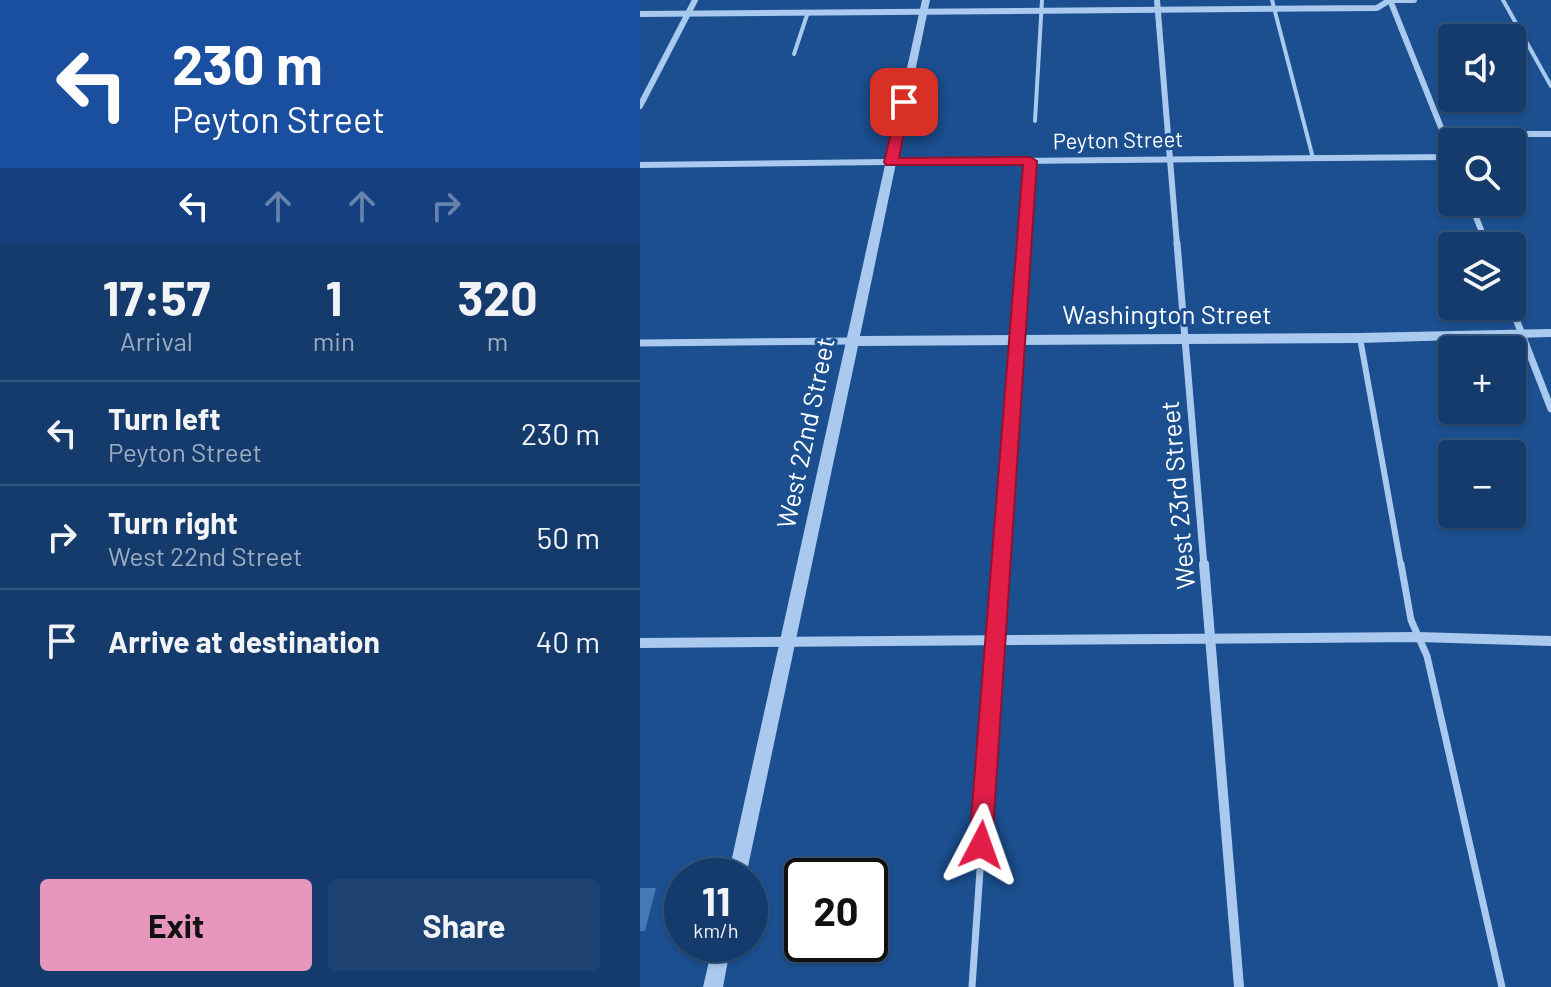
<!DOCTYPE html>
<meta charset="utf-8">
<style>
body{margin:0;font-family:Barlow,sans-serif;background:#1d4271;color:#f1f3f6;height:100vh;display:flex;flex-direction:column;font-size:30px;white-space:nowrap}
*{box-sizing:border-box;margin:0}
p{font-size:26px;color:#9dadc1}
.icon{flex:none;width:44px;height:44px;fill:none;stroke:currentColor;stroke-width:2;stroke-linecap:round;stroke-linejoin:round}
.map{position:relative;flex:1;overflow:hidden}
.sheet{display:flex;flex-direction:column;background:#143b6b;width:640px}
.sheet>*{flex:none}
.guide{background:#1a4fa0;color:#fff;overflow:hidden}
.fabs{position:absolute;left:798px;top:24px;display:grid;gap:16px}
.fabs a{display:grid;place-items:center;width:88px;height:88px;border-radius:8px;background:#143b6b;box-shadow:0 2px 6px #0004,0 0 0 2px #33557e;font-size:40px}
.speed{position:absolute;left:24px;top:858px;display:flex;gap:16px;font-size:40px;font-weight:700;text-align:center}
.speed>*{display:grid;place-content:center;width:104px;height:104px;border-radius:50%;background:#143b6b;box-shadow:0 2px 6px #0004,0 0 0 2px #33557e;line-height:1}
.speed small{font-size:20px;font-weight:400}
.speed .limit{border:4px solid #111;border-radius:12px;background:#fff;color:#111}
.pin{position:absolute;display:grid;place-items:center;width:68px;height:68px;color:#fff;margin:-34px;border-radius:16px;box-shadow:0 4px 12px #0006}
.me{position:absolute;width:88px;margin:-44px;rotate:4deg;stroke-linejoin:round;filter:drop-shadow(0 0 6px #0008)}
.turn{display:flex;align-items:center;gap:28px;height:168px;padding:0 40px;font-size:36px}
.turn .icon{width:104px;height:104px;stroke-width:2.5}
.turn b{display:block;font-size:56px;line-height:68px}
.lanes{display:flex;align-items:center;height:76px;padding:0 40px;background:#0003;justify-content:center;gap:40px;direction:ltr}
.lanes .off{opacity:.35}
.eta{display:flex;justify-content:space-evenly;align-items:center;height:136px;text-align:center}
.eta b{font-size:48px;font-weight:700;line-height:56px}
.primary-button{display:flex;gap:16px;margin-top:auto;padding:16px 40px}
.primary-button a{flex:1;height:92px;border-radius:8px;background:#e797bd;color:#111;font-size:32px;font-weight:700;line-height:92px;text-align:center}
.primary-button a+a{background:#1d4271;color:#f1f3f6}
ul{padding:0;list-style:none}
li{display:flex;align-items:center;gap:24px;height:104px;padding:0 40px;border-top:2px solid #33557e}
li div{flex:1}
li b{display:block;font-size:30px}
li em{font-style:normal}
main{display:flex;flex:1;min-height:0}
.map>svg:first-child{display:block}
</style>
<main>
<section class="sheet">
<div class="guide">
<div class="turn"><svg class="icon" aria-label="left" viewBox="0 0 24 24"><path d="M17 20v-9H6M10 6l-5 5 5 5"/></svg><div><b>230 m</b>Peyton Street</div></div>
<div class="lanes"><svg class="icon" aria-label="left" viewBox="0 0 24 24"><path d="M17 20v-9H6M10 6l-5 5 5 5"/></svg><svg class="icon off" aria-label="ahead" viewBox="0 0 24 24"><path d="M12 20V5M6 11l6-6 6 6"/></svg><svg class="icon off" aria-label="ahead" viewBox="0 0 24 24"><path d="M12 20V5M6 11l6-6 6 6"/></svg><svg class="icon off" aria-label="right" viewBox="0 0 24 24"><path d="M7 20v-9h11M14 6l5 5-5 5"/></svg></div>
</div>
<div class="eta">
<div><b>17:57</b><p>Arrival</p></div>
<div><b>1</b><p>min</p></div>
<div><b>320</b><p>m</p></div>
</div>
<ul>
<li><svg class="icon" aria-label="left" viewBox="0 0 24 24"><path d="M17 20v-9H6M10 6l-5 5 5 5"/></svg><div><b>Turn left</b><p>Peyton Street</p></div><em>230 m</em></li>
<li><svg class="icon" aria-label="right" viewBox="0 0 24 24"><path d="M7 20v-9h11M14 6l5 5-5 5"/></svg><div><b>Turn right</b><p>West 22nd Street</p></div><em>50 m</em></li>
<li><svg class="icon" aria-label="arrive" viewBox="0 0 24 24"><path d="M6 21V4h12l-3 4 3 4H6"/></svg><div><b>Arrive at destination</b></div><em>40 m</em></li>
</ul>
<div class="primary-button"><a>Exit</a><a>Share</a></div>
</section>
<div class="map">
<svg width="911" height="987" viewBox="0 0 911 987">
<rect width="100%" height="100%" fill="#1b4f8f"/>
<!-- building -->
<polygon fill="#4478b7" points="0,888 16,888 5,931 0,931"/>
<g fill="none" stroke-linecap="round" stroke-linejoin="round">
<!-- service-far2 -->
<g stroke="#a9c9ee" stroke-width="4">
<polyline points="632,0 673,158"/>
<polyline points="863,0 911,86"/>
<polyline points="154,54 168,12"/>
<polyline points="395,121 402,0"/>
<polyline points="384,245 390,161"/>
</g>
<!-- service-far1 -->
<g stroke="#a9c9ee" stroke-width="6">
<polyline points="720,338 761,566"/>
<polyline points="361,566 384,243"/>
</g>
<!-- service -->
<g stroke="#a9c9ee" stroke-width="7">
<polyline points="761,564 771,620 787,656 862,987"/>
<polyline points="332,987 361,564"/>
</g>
<!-- minor-far2 -->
<g stroke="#a9c9ee" stroke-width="6">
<polyline points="517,0 537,245"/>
<polyline points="750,0 812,155"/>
<polyline points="0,14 737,8 750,0 774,0"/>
<polyline points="0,106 55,0"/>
<polyline points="804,134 911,134"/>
<polyline points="251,162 812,157"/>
<polyline points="830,202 847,245"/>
</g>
<!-- minor-far1 -->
<g stroke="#a9c9ee" stroke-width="7">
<polyline points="537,243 564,566"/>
<polyline points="846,243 847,246"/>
<polyline points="871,306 911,409"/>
<polyline points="0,343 212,341"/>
</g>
<!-- minor -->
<g stroke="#a9c9ee" stroke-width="10">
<polyline points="564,564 599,987"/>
<polyline points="0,643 778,637 911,641"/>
</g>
<!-- tertiary -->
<g fill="#a9c9ee" fill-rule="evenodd">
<polygon points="282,0 290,0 220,336 720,333 911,329 911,337 720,343 218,346 106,876 88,876 245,165 0,168 0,162 247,159"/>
<polygon points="73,944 91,944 83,987 63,987"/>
</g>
</g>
<!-- route -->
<polygon fill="#e11d48" stroke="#92132f" stroke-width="2" points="259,99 270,102 259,158 390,157 397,161 352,845 349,854 341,857 332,854 329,845 383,165 246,165 244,162"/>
<g text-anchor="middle" stroke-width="6" stroke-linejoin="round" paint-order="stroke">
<!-- far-street labels -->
<g font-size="22" fill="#fff" stroke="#1b4f8f">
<text transform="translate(478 140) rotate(-1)" y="8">Peyton Street</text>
</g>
<!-- street labels -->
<g font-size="26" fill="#fff" stroke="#1b4f8f">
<text x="527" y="324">Washington Street</text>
<text transform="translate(166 433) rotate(-78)" y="9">West 22nd Street</text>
<text transform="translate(538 495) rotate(-95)" y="9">West 23rd Street</text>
</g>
</g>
</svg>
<div class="fabs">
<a><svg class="icon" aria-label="sound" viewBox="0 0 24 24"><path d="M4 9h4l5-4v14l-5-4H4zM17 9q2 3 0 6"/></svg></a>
<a><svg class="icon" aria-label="search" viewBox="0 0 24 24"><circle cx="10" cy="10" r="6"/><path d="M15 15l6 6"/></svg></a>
<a><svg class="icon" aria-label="layers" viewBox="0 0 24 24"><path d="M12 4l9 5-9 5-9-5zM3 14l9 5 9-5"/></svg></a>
<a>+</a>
<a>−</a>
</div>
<div class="speed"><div>11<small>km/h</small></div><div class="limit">20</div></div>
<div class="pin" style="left:264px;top:102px;background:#d93025"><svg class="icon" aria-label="arrive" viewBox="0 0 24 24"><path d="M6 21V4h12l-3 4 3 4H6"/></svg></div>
<svg class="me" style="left:341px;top:845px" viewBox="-20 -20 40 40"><path d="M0-17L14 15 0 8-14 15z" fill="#e11d48" stroke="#fff" stroke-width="4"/></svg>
</div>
</main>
